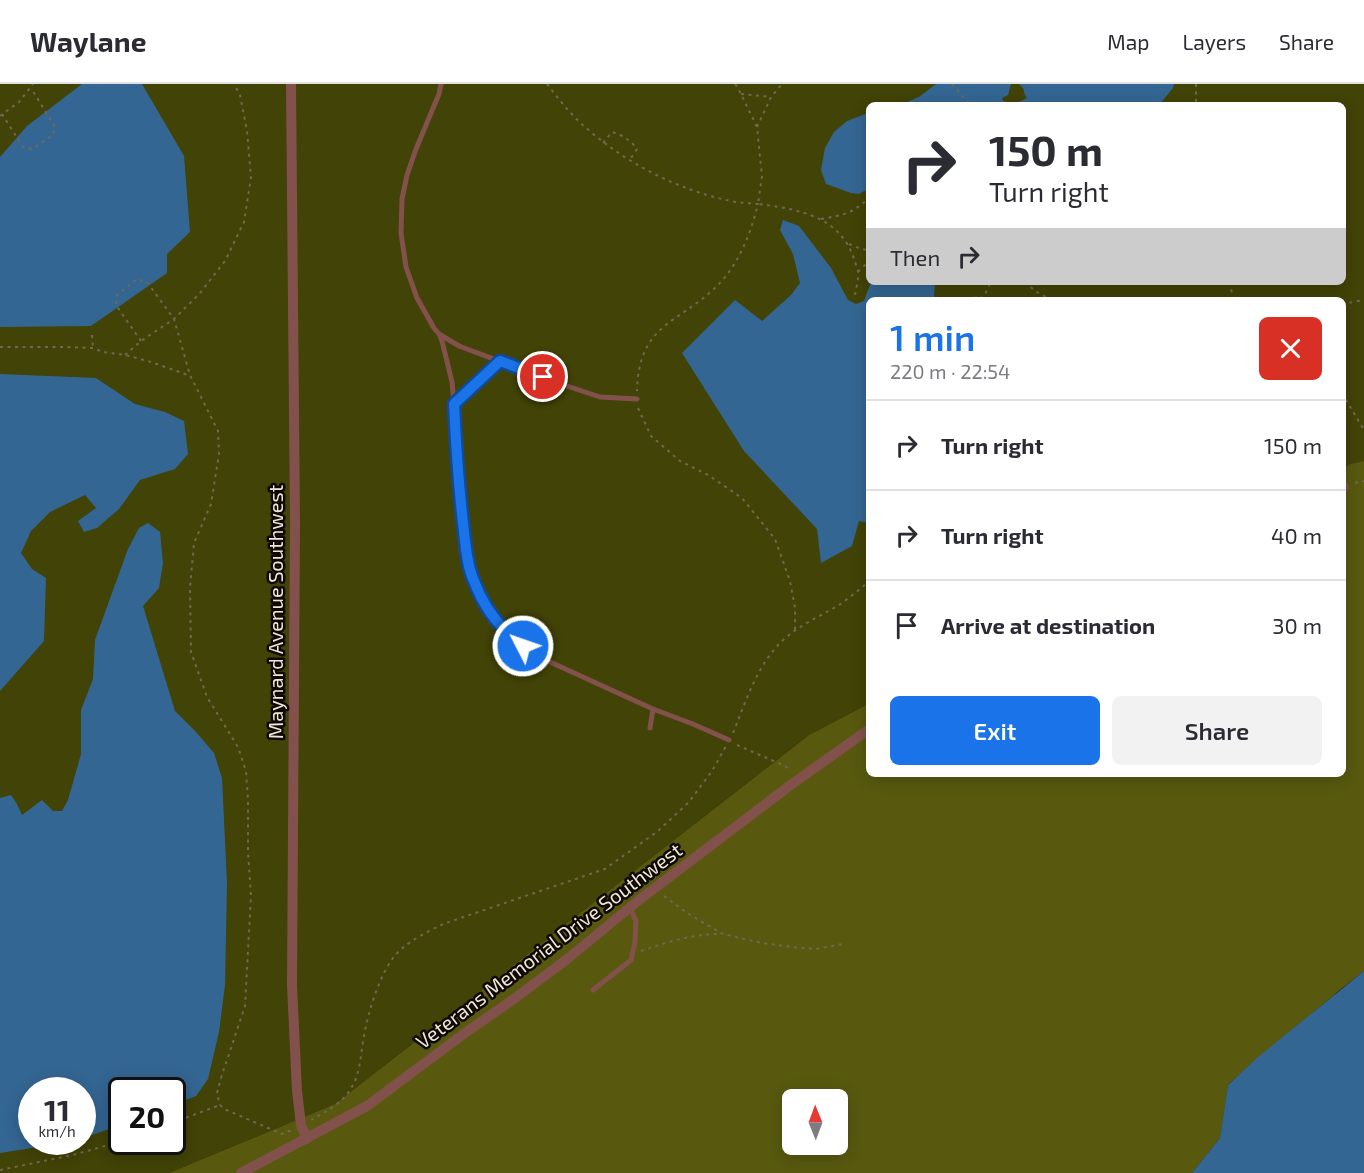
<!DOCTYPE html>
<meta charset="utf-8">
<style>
body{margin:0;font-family:"Exo 2",sans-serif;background:#f2f2f3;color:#2b2b33;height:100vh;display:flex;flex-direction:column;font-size:22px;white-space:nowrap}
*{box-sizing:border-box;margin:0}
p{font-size:20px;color:#7c7c81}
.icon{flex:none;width:33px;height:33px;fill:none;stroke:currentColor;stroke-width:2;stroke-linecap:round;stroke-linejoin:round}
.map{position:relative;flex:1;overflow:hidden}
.side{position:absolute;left:866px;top:213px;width:480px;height:480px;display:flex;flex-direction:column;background:#fff;border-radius:9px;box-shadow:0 3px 15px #0003}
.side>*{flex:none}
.banner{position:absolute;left:866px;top:18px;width:480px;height:183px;border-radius:9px;box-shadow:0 3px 15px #0003;background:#fff;color:#2b2b33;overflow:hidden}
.needle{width:39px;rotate:359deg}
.fabs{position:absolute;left:782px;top:1005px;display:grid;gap:12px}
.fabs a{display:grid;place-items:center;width:66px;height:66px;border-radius:9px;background:#fff;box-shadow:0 3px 15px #0003;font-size:30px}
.speed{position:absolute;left:18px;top:993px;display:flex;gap:12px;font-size:30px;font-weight:700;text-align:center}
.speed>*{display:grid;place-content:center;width:78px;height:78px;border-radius:50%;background:#fff;box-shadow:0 3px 15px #0003;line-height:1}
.speed small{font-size:15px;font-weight:400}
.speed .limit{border:3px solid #111;border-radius:9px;background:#fff;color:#111}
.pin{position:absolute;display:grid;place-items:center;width:51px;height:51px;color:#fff;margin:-26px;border:3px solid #fff;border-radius:50%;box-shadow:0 2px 6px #0007}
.me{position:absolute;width:66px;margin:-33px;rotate:311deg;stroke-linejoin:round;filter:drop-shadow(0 0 4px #0008)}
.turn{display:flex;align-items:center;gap:21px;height:126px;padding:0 24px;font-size:27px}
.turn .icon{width:78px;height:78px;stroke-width:2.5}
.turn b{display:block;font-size:42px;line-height:51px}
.then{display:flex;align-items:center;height:57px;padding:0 24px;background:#0003;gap:12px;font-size:22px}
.round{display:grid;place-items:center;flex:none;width:63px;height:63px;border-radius:9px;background:#f2f2f3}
.headline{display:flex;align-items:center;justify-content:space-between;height:102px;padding:0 24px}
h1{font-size:36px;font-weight:600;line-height:45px;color:#1a73e8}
.primary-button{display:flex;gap:12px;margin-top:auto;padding:12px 24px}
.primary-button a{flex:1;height:69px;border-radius:9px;background:#1a73e8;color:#fff;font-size:24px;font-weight:600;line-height:69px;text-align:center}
.primary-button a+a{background:#f2f2f3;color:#2b2b33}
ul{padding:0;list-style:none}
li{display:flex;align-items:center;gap:18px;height:90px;padding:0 24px;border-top:2px solid #e1e1e2}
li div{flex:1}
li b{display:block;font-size:22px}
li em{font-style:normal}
header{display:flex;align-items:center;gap:36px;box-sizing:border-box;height:84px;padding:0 30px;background:#fff;border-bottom:2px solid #e1e1e2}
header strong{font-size:28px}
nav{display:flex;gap:33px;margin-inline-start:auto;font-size:21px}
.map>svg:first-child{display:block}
</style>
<header>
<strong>Waylane</strong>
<nav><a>Map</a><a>Layers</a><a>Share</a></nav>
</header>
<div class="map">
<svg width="1364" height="1089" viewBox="0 0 1364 1089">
<rect width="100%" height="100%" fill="#281c05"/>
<!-- green -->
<path fill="#424306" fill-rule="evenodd" d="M0,0H1364V887L1337,908L1192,1089H279L868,690H1342L1351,381L1343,384L1342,216H868V620L809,651L335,1020L169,1089H0ZM868,21H1342V198H868ZM32,1006H82V1058H32ZM122,1006H172V1058H122ZM792,1016H837V1060H792Z"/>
<!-- forest -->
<path fill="#58590f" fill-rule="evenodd" d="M1364,377V887L1337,908L1228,1000L1220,1054L1192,1089H169L335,1020L809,651L868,620V690H1342L1343,384L1351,380ZM792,1016H837V1060H792Z"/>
<!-- water -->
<g fill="#346693">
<polygon points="82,0 142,0 184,72 190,148 167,170 167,189 91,242 0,243 0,73 27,42"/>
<polygon points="936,0 1174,0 1173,4 1159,21 1012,21 1027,14 1025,11 1023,4 1019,0 1011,0 1008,11 1002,14 1003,17 1007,18 1011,21 900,21 919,13"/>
<polygon points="868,29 868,105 859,110 851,109 826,100 821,86 825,64 834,48 847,37"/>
<polygon points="783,136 799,142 831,184 848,216 856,220 864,217 871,198 935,198 934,212 936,216 868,216 868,439 859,437 852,462 821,479 817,445 744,367 682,269 735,216 762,237 791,211 800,199 793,170 780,146"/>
<polygon points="0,290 96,294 135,320 165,328 184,337 188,370 175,385 140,396 119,425 97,444 84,448 78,437 96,424 85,411 50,428 31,447 21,469 32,485 46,494 44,557 0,607"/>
<polygon points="148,439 160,448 163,479 159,504 143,522 175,627 196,648 214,669 222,694 227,799 225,901 219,948 208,995 196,1012 173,1021 172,1006 122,1006 121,1041 83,1054 82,1006 32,1006 32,1058 70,1058 0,1069 0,714 11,711 17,720 22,731 42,716 53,727 62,727 68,716 81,670 81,626 93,595 95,556 128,465 139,444"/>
<polygon points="1364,887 1364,1089 1192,1089 1220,1054 1228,1001 1258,973"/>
</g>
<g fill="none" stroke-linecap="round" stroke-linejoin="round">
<!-- path -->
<g stroke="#716753" stroke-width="2" stroke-dasharray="3 4.5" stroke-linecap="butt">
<path d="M547,0C558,14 570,30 584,42C624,78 677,106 731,117C740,119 749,119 758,120C751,149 739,180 717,202C677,241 639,239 637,307"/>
<path d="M735,0L738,4L757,43L762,92L758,120C798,125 840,132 854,175C855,179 858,184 858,188C859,195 856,204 855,211"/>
<polyline points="952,0 970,21"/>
<polyline points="1196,0 1196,21"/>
<polyline points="741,10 771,13"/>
<polyline points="2,30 23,63 32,65 53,51 55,43 31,4"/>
<polyline points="0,32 19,18 33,0"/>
<polyline points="757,43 771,13 782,0"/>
<path d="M603,59L612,48C623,51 630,56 637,65L629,77"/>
<path d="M821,135C843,131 851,130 868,115"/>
<polyline points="849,160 861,165 868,166"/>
<polyline points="858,188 868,178"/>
<polyline points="1025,198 1035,207 1051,216"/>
<polyline points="1230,198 1233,216"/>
<polyline points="959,215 982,213"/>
<polyline points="982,216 991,198"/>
<polyline points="1342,220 1364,216"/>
<polyline points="92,251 93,264"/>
<polyline points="141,257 116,221 117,211 137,195 147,198 174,235 190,291 218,347 219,370 211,420 194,459 190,504 191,568 207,613 238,663 246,687 248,716 248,768 251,812 245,922 221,994 217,1009 220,1021"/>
<polyline points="0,263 67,263 93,264 103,268 125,271 148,277 188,291"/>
<polyline points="125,271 141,257 174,235 200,209 225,177 244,138 251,93 247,47 240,11 234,0"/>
<polyline points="1342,309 1364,346"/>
<polyline points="638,324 651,352 680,377 708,391 742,414 775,455 790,497 795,524 795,546"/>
<polyline points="1355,399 1364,397"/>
<path d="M733,649C746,617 756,584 780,559C797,542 819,533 839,521C849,514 859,506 868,498"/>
<polyline points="737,661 785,682 791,687"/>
<polyline points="664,812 687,829 723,850 762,859 792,863 816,865 843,860"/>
<path d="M641,867C668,858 691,850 720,850"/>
<polyline points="220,1021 224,1025 282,1050 292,1046"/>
<path d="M311,1036C323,1029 339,1021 348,1009C361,991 360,973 364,952C368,928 379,893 393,874C404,859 427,848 443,840L605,785L658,747L689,718L712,687L726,662"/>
<polyline points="172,1039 220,1021"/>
<polyline points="0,1086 73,1071 122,1057"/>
</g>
<!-- lane -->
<g stroke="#83514c" stroke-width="5">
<polyline points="441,0 439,10 416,65 407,91 402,115 401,149 406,183 417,214 434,244 439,250 459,262 558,299 600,313 637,315"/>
<polyline points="440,252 442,257 452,298 454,320 500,277"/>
<polyline points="454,320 459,404 468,479 472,495 484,520 497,538 509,551 537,572 653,625 693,640 729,656"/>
<polyline points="650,644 653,625"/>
<polyline points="593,906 631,876 635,858 636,837 630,824"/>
</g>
<!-- street -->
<g stroke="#83514c" stroke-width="10">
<polyline points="291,0 295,440 292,901 297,1007 301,1041 307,1055"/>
<polyline points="1342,404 1344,403"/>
<polyline points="241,1089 367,1022 465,949 511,917 566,876 639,816 792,700 868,646"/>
</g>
</g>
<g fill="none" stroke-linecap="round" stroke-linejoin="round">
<!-- route casing -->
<g stroke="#114b97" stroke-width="15">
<path id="route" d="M523,562C500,545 484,524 474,497C467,482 466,464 464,448C459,406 456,363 454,320L500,277L543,293"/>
</g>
<!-- route -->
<use href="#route" stroke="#1a73e8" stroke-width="10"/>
</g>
<g text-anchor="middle" stroke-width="5" stroke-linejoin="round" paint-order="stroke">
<!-- street labels -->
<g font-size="20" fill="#eee6d8" stroke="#0d0802">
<text transform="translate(276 528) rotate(-90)" y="7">Maynard Avenue Southwest</text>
<text transform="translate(549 862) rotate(-37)" y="7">Veterans Memorial Drive Southwest</text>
</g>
</g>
</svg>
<div class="fabs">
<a><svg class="needle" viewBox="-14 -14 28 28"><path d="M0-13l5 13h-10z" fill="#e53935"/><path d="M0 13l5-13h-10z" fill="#7c7c81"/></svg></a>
</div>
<div class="speed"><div>11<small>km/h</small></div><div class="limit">20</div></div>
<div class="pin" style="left:543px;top:293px;background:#d93025"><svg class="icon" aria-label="arrive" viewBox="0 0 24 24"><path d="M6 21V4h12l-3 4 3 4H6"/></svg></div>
<svg class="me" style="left:523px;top:562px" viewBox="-20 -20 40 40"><circle r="17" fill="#1a73e8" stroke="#fff" stroke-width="3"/><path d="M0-11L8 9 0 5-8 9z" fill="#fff"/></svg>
<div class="banner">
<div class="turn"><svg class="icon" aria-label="right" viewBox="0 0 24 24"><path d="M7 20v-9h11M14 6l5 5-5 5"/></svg><div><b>150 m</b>Turn right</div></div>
<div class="then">Then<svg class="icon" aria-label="right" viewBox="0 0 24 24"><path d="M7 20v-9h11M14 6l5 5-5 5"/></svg></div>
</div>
<section class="side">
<div class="headline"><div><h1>1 min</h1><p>220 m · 22:54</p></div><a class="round" style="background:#d93025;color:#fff"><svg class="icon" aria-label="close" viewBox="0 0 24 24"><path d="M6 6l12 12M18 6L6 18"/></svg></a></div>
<ul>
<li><svg class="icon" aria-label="right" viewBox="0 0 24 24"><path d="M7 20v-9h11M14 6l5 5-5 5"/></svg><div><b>Turn right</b></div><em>150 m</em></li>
<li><svg class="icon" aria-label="right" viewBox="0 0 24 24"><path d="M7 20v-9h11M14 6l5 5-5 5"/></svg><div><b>Turn right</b></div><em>40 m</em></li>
<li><svg class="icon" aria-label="arrive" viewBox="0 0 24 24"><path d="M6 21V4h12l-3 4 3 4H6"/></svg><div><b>Arrive at destination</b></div><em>30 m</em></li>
</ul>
<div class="primary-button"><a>Exit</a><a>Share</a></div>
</section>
</div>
